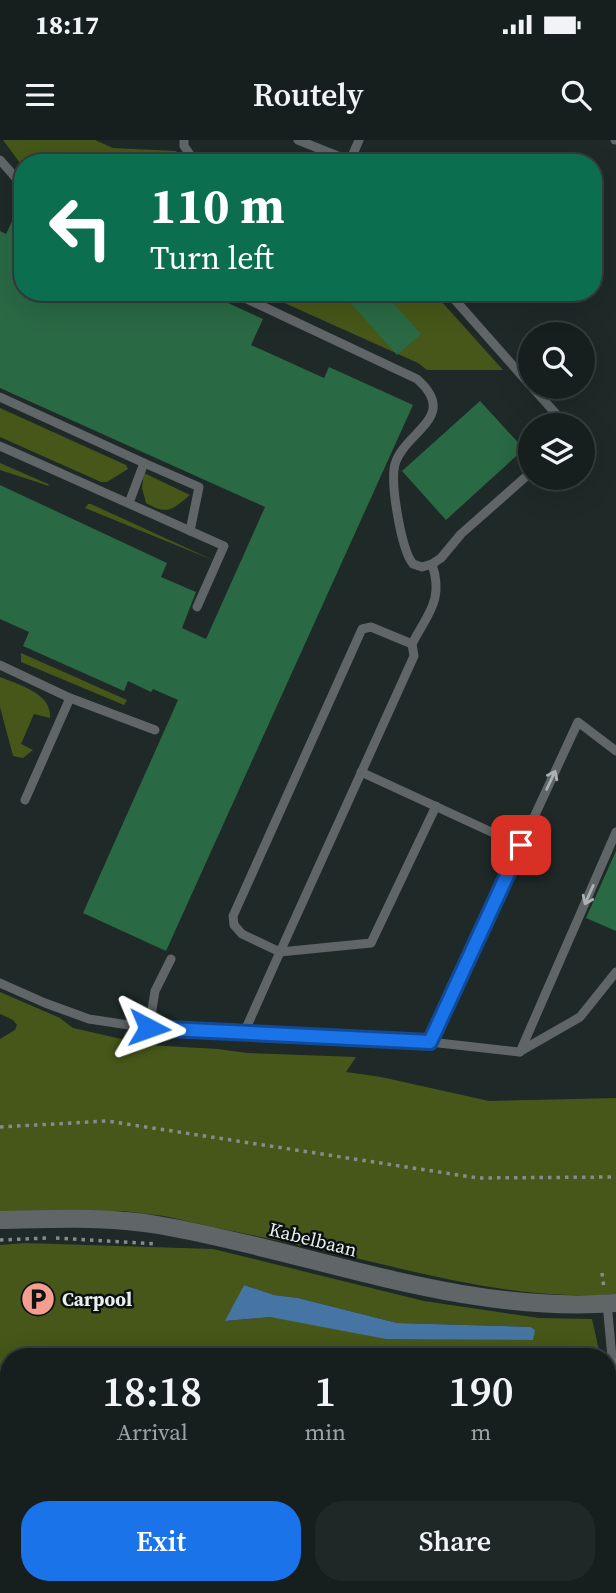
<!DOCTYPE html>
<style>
body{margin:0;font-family:"Source Serif 4",serif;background:#1f2727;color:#f1f3f6;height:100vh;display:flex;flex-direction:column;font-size:26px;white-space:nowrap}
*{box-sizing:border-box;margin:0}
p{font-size:23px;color:#9ea2a4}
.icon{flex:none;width:38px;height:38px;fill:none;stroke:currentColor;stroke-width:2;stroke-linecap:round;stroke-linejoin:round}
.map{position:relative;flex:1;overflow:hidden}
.details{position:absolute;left:0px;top:1208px;width:616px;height:247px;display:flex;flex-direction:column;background:#161f1e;border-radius:28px 28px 0 0;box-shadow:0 7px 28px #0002,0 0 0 2px #353d3c}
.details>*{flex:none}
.top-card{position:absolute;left:14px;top:14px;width:588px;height:147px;border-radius:28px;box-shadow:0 7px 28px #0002,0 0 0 2px #353d3c;background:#0b6e4f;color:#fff;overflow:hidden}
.fabs{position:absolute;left:518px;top:182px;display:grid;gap:14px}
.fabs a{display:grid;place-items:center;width:77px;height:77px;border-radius:50%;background:#161f1e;box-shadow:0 7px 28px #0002,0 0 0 2px #353d3c;font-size:35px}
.pin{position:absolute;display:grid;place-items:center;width:60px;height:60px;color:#fff;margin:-30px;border-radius:14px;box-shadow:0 4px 10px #0006}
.me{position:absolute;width:77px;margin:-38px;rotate:94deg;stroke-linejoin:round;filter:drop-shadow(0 0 5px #0008)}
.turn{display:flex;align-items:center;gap:24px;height:147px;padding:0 21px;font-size:32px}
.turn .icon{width:91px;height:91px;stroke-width:2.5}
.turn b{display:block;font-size:49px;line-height:60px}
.eta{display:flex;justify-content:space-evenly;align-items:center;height:119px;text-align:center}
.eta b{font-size:42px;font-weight:600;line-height:49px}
.action{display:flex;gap:14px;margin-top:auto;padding:14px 21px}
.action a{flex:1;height:80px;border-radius:28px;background:#1a73e8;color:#fff;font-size:28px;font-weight:600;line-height:80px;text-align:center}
.action a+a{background:#1f2727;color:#f1f3f6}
.status{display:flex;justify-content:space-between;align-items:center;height:49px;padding:0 35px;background:#161f1e;direction:ltr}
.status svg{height:19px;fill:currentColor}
header{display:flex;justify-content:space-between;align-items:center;height:91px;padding:0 21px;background:#161f1e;font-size:32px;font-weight:600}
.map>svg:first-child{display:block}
</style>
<div class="status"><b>18:17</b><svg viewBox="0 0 49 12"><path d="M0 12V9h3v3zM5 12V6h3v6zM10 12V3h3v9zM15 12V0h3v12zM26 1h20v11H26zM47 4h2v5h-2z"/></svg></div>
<header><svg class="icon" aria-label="menu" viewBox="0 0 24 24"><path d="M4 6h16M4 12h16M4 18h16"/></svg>Routely<svg class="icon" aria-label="search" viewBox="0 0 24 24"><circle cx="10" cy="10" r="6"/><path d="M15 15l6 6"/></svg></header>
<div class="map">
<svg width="616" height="1453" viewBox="0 0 616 1453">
<rect width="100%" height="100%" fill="#1e2928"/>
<!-- green -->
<g fill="#465719" fill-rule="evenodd">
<polygon points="3,0 95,0 113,8 176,11 182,23 23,23 23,27"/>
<polygon points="265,152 433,152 503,230 427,230 418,223 280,161"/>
<polygon points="0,268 126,325 128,329 107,342 101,342 0,297"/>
<polygon points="0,323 48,344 49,346 0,330"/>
<path d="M144,333L190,355C173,369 168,376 146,363L142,348Z"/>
<polygon points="88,364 91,364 215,421 85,368"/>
<polygon points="21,513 127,560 124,565 21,522"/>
<path d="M0,537C19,545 52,553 50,578L34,574L21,604L33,610L23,618L13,616L0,567Z"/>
<path d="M0,852L60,878L73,888L148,905L218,909L247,913L356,917L346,932L381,937L489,961L616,958V1154C524,1161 436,1137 347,1116C287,1102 225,1090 164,1076L123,1071L0,1072V899L15,890L17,885L13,880L0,874Z"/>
<path d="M25,1103L213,1109L424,1161L539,1178L592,1179L599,1210L509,1216H9V1236H0V1105ZM244,1145L274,1155L298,1158L397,1183L531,1187L535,1190L532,1200L296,1181L270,1177L226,1181Z"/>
<polygon points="9,1366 9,1446 404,1446 379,1453 0,1453 0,1367"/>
</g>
<!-- water -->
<polygon fill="#4675a4" points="244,1145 274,1155 298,1158 397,1183 531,1187 535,1190 533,1200 386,1199 270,1177 225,1181"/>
<!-- building -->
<g fill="#296944">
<polygon points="23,58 23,152 204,152 263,179 251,205 324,238 329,227 413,265 166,811 83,773 178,560 153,549 151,552 128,541 124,551 23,506 29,492 0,479 0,345 167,423 161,437 196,452 182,488 206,499 265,367 0,248 0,91 6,94"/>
<polygon points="341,152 383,152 421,194 397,215"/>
<polygon points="480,261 524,309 446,380 402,331"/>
<polygon points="616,711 616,791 586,778"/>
</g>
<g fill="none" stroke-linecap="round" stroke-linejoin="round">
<!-- path -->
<g stroke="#848d8c" stroke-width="3.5" stroke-dasharray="3.5 5" stroke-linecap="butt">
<polyline points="0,987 107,981 478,1038 616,1037"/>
<polyline points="56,1098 157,1104"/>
<polyline points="0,1100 48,1098"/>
<polyline points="602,1133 604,1148"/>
<polyline points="0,1239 9,1238"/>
<polyline points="0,1353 9,1352"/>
</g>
<!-- service -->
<g stroke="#606567" stroke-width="9">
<polyline points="184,0 184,6 196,23"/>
<polyline points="298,0 355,23"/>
<polyline points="615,0 616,0"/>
<polyline points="0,20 23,46"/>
<polyline points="350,21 359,0"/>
<path d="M232,152L417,239C460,277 405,291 395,324C390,343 401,409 413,424L422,427L432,424L441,418L461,394L530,333"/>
<polyline points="448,152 530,245"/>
<polyline points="532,247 566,285"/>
<polyline points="0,257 144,323 129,363"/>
<polyline points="0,306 224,406 197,467"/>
<polyline points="144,323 199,347 190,391"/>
<polygon points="371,487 412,504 414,516 280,812 242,794 234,785 233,776 362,489"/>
<path d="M412,504C428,473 444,460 432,424"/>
<polyline points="0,525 70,558 155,590"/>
<polyline points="361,632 500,696"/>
<polyline points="25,660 70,558"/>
<polyline points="0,843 45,863 89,879 149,888 243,895 430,902 519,912 580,877 616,832"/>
<polyline points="149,888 155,851 171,819"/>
<polyline points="243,895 280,812 371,803 436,666"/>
<polyline points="430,902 578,582 616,611"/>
<polyline points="520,912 616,692"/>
<polyline points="607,1163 616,1261"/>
<polyline points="607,1338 616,1285"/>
<polyline points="607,1359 616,1388"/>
</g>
<!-- minor -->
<path stroke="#606567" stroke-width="18" d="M0,1080C53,1079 106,1076 158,1085C310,1111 460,1175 616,1163"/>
<!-- primary -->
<g stroke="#99a3a7" stroke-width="18">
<polyline points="0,1274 9,1273"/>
<polyline points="0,1308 9,1307"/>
</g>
<!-- motorway -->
<g stroke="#afbcc0" stroke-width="21">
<polyline points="607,1417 616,1414"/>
<polyline points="510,1453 532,1446"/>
</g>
<!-- path-bridge -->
<polyline stroke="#848d8c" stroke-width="3.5" stroke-dasharray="3.5 5" stroke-linecap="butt" points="607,1220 616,1220"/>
<!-- primary-bridge -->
<polyline stroke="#99a3a7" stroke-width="18" points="607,1242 616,1241"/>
</g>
<!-- one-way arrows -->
<defs><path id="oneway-shaft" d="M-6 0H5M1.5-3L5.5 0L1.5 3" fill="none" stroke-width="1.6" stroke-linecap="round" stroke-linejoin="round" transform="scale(1.75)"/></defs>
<g stroke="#abb1b2">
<use href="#oneway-shaft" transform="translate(551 640) rotate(-65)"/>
<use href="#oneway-shaft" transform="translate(589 755) rotate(114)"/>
</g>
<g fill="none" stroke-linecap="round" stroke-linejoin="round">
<!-- route casing -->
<g stroke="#114b97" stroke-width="18">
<polyline id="route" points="149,888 430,902 521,705"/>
</g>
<!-- route -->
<use href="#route" stroke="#1a73e8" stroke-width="12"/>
</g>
<!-- icons -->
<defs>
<g id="parking-disc" transform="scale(1.75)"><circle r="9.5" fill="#f59d8f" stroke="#0c1110"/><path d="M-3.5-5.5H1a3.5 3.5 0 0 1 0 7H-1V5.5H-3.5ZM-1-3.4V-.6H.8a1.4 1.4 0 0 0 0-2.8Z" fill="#111"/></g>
</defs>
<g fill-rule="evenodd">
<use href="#parking-disc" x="38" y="1159"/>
</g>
<g text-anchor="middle" stroke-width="5" stroke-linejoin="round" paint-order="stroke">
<!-- street labels -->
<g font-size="19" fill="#e9f0ef" stroke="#0c1110">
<text transform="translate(313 1099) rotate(14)" y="7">Kabelbaan</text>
</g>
<!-- poi labels -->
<g font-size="19" font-weight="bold" fill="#e9f0ef" stroke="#0c1110" text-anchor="start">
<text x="62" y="1166">Carpool</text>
</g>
</g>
</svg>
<div class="fabs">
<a><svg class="icon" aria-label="search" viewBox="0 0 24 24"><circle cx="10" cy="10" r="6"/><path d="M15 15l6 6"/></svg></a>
<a><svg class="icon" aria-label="layers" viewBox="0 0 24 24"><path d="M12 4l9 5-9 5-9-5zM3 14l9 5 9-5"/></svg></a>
</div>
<div class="pin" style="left:521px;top:705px;background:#d93025"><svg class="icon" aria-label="arrive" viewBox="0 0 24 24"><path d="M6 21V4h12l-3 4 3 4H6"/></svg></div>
<svg class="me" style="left:149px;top:888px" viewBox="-20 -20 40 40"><path d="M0-17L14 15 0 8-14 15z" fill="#1a73e8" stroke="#fff" stroke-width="4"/></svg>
<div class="top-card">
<div class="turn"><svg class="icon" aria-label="left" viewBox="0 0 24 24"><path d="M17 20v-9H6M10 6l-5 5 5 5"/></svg><div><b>110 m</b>Turn left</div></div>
</div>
<section class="details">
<div class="eta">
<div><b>18:18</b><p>Arrival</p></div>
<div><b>1</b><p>min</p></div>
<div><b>190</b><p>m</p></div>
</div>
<div class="action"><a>Exit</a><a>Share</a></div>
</section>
</div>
